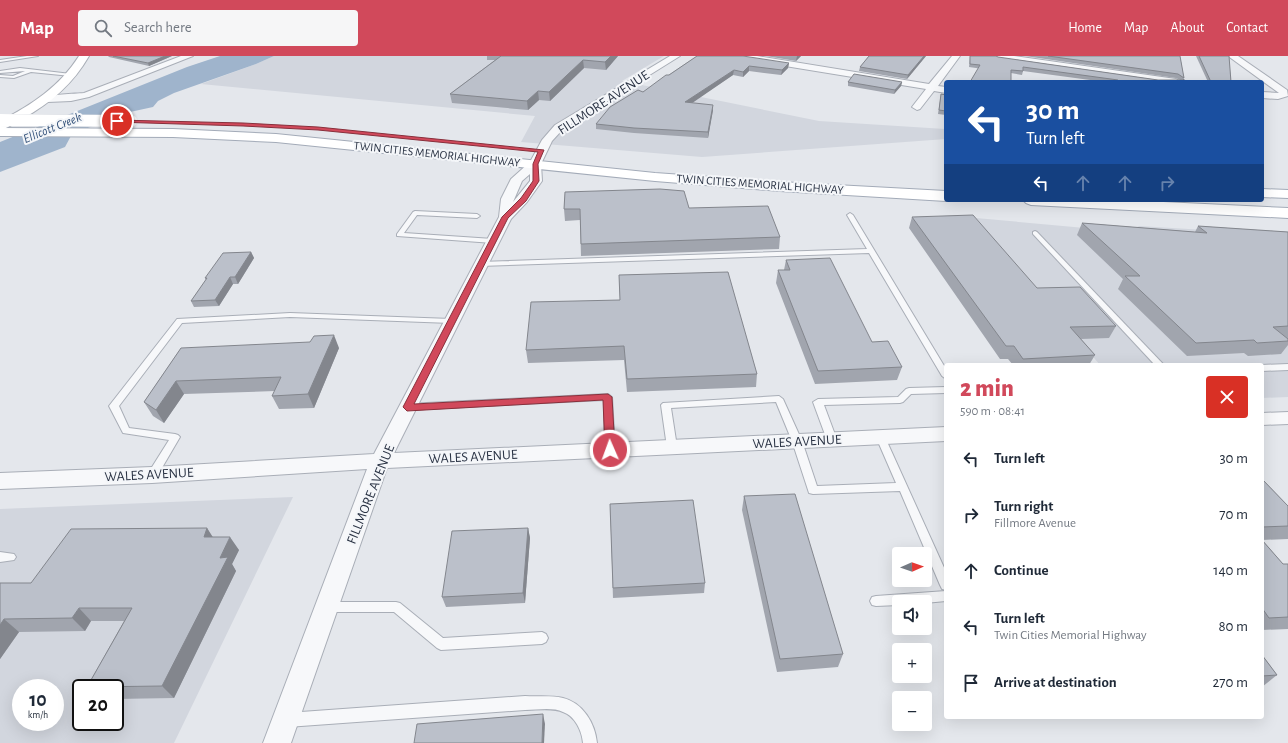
<!DOCTYPE html>
<meta charset="utf-8">
<style>
body{margin:0;font-family:"Alegreya Sans",sans-serif;background:#f6f6f7;color:#1f2937;height:100vh;display:flex;flex-direction:column;font-size:15px;white-space:nowrap}
*{box-sizing:border-box;margin:0}
p{font-size:13px;color:#747a83}
.icon{flex:none;width:22px;height:22px;fill:none;stroke:currentColor;stroke-width:2;stroke-linecap:round;stroke-linejoin:round}
.map{position:relative;flex:1;overflow:hidden}
.panel{position:absolute;left:944px;top:307px;width:320px;height:356px;display:flex;flex-direction:column;background:#fff;border-radius:4px;box-shadow:0 4px 16px #0002}
.panel>*{flex:none}
.banner{position:absolute;left:944px;top:24px;width:320px;height:122px;border-radius:4px;box-shadow:0 4px 16px #0002;background:#1a4fa0;color:#fff;overflow:hidden}
.needle{width:26px;rotate:88deg}
.buttons{position:absolute;left:892px;top:491px;display:grid;gap:8px}
.buttons a{display:grid;place-items:center;width:40px;height:40px;border-radius:4px;background:#fff;box-shadow:0 4px 16px #0002;font-size:20px}
.speed{position:absolute;left:12px;top:623px;display:flex;gap:8px;font-size:20px;font-weight:700;text-align:center}
.speed>*{display:grid;place-content:center;width:52px;height:52px;border-radius:50%;background:#fff;box-shadow:0 4px 16px #0002;line-height:1}
.speed small{font-size:10px;font-weight:400}
.speed .limit{border:2px solid #111;border-radius:6px;background:#fff;color:#111}
.pin{position:absolute;display:grid;place-items:center;width:34px;height:34px;color:#fff;margin:-17px;border:2px solid #fff;border-radius:50%;box-shadow:0 1px 4px #0007}
.me{position:absolute;width:44px;margin:-22px;rotate:358deg;stroke-linejoin:round;filter:drop-shadow(0 0 3px #0008)}
.turn{display:flex;align-items:center;gap:14px;height:84px;padding:0 16px;font-size:18px}
.turn .icon{width:52px;height:52px;stroke-width:2.5}
.turn b{display:block;font-size:28px;line-height:34px}
.lanes{display:flex;align-items:center;height:38px;padding:0 16px;background:#0003;justify-content:center;gap:20px;direction:ltr}
.lanes .off{opacity:.35}
.round{display:grid;place-items:center;flex:none;width:42px;height:42px;border-radius:4px;background:#f6f6f7}
.head{display:flex;align-items:center;justify-content:space-between;height:68px;padding:0 16px}
h1{font-size:24px;font-weight:800;line-height:30px;color:#d1495b}
ul{padding:0;list-style:none}
li{display:flex;align-items:center;gap:12px;height:56px;padding:0 16px}
li div{flex:1}
li b{display:block;font-size:15px}
li em{font-style:normal}
header{display:flex;align-items:center;gap:24px;box-sizing:border-box;height:56px;padding:0 20px;background:#d1495b;color:#fff}
header strong{font-size:19px}
nav{display:flex;gap:22px;margin-inline-start:auto;font-size:14px}
.search{width:280px;height:36px;background:#f6f6f7;display:flex;align-items:center;gap:10px;box-sizing:border-box;padding:0 14px;border-radius:4px;color:#747a83;font-size:15px}
.map>svg:first-child{display:block}
</style>
<header>
<strong>Map</strong>
<div class="search"><svg class="icon" aria-label="search" viewBox="0 0 24 24"><circle cx="10" cy="10" r="6"/><path d="M15 15l6 6"/></svg>Search here</div>
<nav><a>Home</a><a>Map</a><a>About</a><a>Contact</a></nav>
</header>
<div class="map">
<svg width="1288" height="687" viewBox="0 0 1288 687">
<rect width="100%" height="100%" fill="#e4e7ec"/>
<!-- built -->
<g fill="#d2d6de" fill-rule="evenodd">
<polygon points="274,0 664,0 622,25 819,65 945,73 946,83 702,101 521,86 535,60 201,28 256,8"/>
<polygon points="976,162 1129,176 1139,170 1288,179 1288,341 1262,342 1262,309 1100,309"/>
<path d="M293,441L174,687H0V453ZM21,632H55V666H21ZM81,632H115V666H81Z"/>
</g>
<!-- water -->
<polygon fill="#9fb4cc" points="220,0 274,0 256,8 174,37 158,45 153,51 130,56 72,78 65,91 0,116 0,86 187,11"/>
<g fill="none" stroke-linecap="round" stroke-linejoin="round">
<!-- lane casing -->
<g stroke="#a9aeb7" stroke-width="2">
<g id="lane">
<polygon points="27,0 38,0 0,6 0,4"/>
<polygon points="20,12 71,18 73,19 71,20 31,16 14,22 0,21 0,19 13,20 25,15 0,17 0,15"/>
<polygon points="415,155 477,158 480,160 477,162 417,159 404,177 493,183 496,185 493,187 397,180 397,178 413,156"/>
<polygon points="850,157 853,159 946,313 946,323 942,320 869,197 480,210 476,208 480,206 867,193 847,159"/>
<polygon points="1035,175 1037,176 1164,309 1155,309 1033,178 1033,176"/>
<polygon points="290,257 451,263 455,265 451,267 290,261 182,267 119,350 129,372 175,378 178,379 180,381 156,422 148,422 147,419 169,384 123,377 109,350 177,263"/>
<polygon points="1288,308 1288,314 1262,315 1262,309"/>
<polygon points="946,331 946,337 911,338 903,346 900,347 824,349 837,384 835,386 829,386 827,384 813,346 818,343 898,341 906,333 909,332"/>
<polygon points="608,338 612,341 615,394 613,396 607,396 605,394 604,344 407,354 402,351 407,348"/>
<polygon points="779,340 783,343 802,385 817,430 896,427 876,381 878,379 884,379 946,516 946,534 942,533 940,529 900,435 813,438 809,437 792,385 776,346 671,352 677,391 675,393 669,393 667,391 661,349 663,347"/>
<polygon points="0,496 14,498 16,501 14,504 0,506"/>
<polygon points="946,535 946,545 925,547 899,546 899,549 876,550 872,549 870,545 872,541 876,540"/>
<polygon points="327,546 396,546 400,547 443,582 542,576 546,578 548,582 546,586 542,588 441,594 437,592 394,556 327,556 323,555 321,551 323,547"/>
<path d="M525,640C537,641 551,639 563,642C583,647 595,667 597,687H583C582,675 575,660 563,656C553,651 537,654 525,654L287,671L282,669L280,664L282,659L287,657Z"/>
</g>
</g>
<!-- street casing -->
<g stroke="#a9aeb7" stroke-width="2">
<g id="street">
<path d="M181,0H193L89,41L71,45L48,46L43,43C49,38 74,38 84,37Z"/>
<path d="M670,0H680L563,73L552,85L541,108L542,125L527,146L511,163L394,397L946,371V385L387,412L291,687H263L367,413L152,427L0,433V417L152,411L374,398L499,161L501,143L511,123L530,106L542,84L555,69ZM530,118V125L513,146L522,125Z"/>
<polygon points="738,0 757,0 929,28 952,0 960,0 938,30 946,31 946,37 934,35 920,53 917,54 912,51 926,33 742,3"/>
<polygon points="993,0 1014,0 1176,23 1181,26 1157,26 997,3"/>
<polygon points="1228,0 1238,0 1287,34 1288,40 1278,43 1262,42 1262,36 1279,37"/>
<polygon points="1288,356 1288,368 1262,369 1262,357"/>
</g>
</g>
<!-- secondary casing -->
<g stroke="#a9aeb7" stroke-width="2">
<path id="secondary" d="M79,0H89C73,28 51,47 22,63C15,67 8,72 0,74V65C32,49 60,30 79,0Z"/>
</g>
<!-- primary casing -->
<g stroke="#a3abb8" stroke-width="2">
<g id="primary">
<polygon points="0,72 173,73 276,78 655,117 780,126 946,135 946,144 948,144 946,145 780,135 655,125 276,86 173,81 0,80"/>
<polygon points="1262,133 1288,134 1288,142 1262,141"/>
<polygon points="1023,144 1122,144 1288,152 1288,162 1031,149 1026,147"/>
</g>
</g>
<!-- lane -->
<use href="#lane" fill="#f7f8fa" fill-rule="evenodd"/>
<!-- street -->
<use href="#street" fill="#f7f8fa" fill-rule="evenodd"/>
<!-- secondary -->
<use href="#secondary" fill="#fff" fill-rule="evenodd"/>
<!-- primary -->
<use href="#primary" fill="#fff" fill-rule="evenodd"/>
<!-- primary-bridge casing -->
<g stroke="#a3abb8" stroke-width="12" stroke-linecap="butt">
<polyline id="primary-bridge" points="0,64 131,65"/>
</g>
<!-- primary-bridge -->
<use href="#primary-bridge" stroke="#fff" stroke-width="12"/>
</g>
<!-- wall -->
<g fill="#a1a5ae">
<polygon points="108,0 172,0 149,10 109,1"/>
<polygon points="487,0 618,0 606,14 584,12 550,45 539,44 528,54 452,47 450,38 495,4 487,4"/>
<polygon points="697,0 789,7 788,12 781,19 749,15 743,21 733,19 691,47 713,54 708,82 634,77 596,73 596,68 643,36"/>
<polygon points="766,0 801,0 796,5"/>
<polygon points="869,0 926,0 907,23 859,15 860,11"/>
<polygon points="970,0 996,0 998,1 1158,24 1180,24 1176,22 1025,0 1180,0 1184,22 1183,24 1184,26 1105,26 1023,15 1022,19 1011,17 969,11"/>
<polygon points="1196,0 1229,0 1231,26 1208,26"/>
<polygon points="848,26 902,26 901,30 894,38 848,30"/>
<polygon points="941,38 946,39 946,59 938,58"/>
<polygon points="565,136 689,152 780,181 779,193 581,200 580,164 565,165 564,153"/>
<polygon points="912,161 1037,232 1116,270 1109,282 1081,283 1095,299 1089,309 1013,309 1008,303 1000,303 909,172"/>
<polygon points="1082,167 1195,176 1198,170 1288,176 1288,282 1287,282 1288,283 1288,289 1281,298 1248,300 1244,297 1187,300 1118,233 1123,223 1077,179"/>
<polygon points="251,196 254,202 238,228 233,228 219,250 194,251 191,245 206,224 205,222"/>
<polygon points="786,204 872,286 902,311 897,324 815,328 776,227 778,214 784,214"/>
<polygon points="619,219 757,318 756,331 627,336 624,304 528,307 526,294 620,244"/>
<polygon points="181,292 339,292 314,352 279,353 272,340 275,335 184,338 164,367 153,360 144,346"/>
<polygon points="1262,423 1288,450 1288,483 1262,484 1283,508 1288,508 1288,573 1262,574"/>
<polygon points="744,440 843,598 838,611 777,616 742,454"/>
<polygon points="610,448 705,527 704,537 613,542"/>
<polygon points="207,472 212,481 239,494 232,508 236,515 174,642 115,643 115,632 88,632 87,631 124,565 91,565 85,575 19,576 0,603 0,527 31,527"/>
<polygon points="528,472 530,482 525,547 446,551 442,541"/>
<polygon points="1262,599 1277,619 1262,631"/>
</g>
<!-- shaded-wall -->
<g fill="#83868d">
<polygon points="165,0 172,0 149,10 148,7"/>
<polygon points="611,0 618,0 606,14 605,6"/>
<polygon points="797,0 801,0 796,5"/>
<polygon points="924,0 926,0 907,23 908,19"/>
<polygon points="583,4 584,12 550,45 549,36"/>
<polygon points="789,7 788,12 781,19 782,14"/>
<polygon points="749,10 749,15 743,21 743,16"/>
<polygon points="734,14 733,19 685,52 685,46"/>
<polygon points="902,26 901,30 894,38 895,34"/>
<polygon points="538,35 539,44 528,54 527,45"/>
<polygon points="713,49 713,54 708,82 708,76"/>
<polygon points="251,196 254,202 238,228 235,221"/>
<polygon points="230,221 233,228 219,250 215,244"/>
<polygon points="334,279 339,292 314,352 308,338"/>
<polygon points="176,325 184,338 164,367 156,354"/>
<polygon points="207,472 216,486 204,481"/>
<polygon points="528,472 530,482 525,547 523,537"/>
<polygon points="230,481 239,494 232,508 236,515 174,642 162,630 220,502"/>
<polygon points="79,552 91,565 85,575 72,562"/>
<polygon points="4,563 19,576 0,603 0,569"/>
<polygon points="543,658 545,668 544,687 542,687"/>
</g>
<!-- building -->
<g fill="#bbc0ca" stroke="#83868d">
<polygon points="113,0 165,0 148,7"/>
<polygon points="501,0 611,0 605,6 583,4 549,36 538,35 527,45 450,38"/>
<polygon points="697,0 743,0 789,7 782,14 749,10 743,16 734,14 685,46 713,49 708,76 634,72 596,68 610,51 638,34 643,36 666,19 669,19"/>
<polygon points="869,0 924,0 908,19 860,11"/>
<polygon points="970,0 996,0 998,1 1158,24 1183,24 1184,23 1184,26 1118,26 1118,24 1023,11 1023,15 1011,14 1011,26 970,26 980,9 970,8"/>
<polygon points="1048,0 1180,0 1184,22 1178,18"/>
<polygon points="1199,0 1229,0 1231,26 1211,26"/>
<polygon points="854,18 902,26 895,34 848,26"/>
<polygon points="941,38 946,39 946,55 939,54"/>
<polygon points="660,133 684,135 689,152 768,150 780,181 581,188 580,153 564,153 565,136"/>
<polygon points="973,159 1037,232 1080,231 1116,270 1070,271 1095,299 1023,303 1014,290 1006,290 912,161"/>
<polygon points="1082,167 1207,177 1198,170 1288,176 1288,270 1273,271 1288,283 1288,285 1257,287 1254,284 1196,287 1125,220 1140,220"/>
<polygon points="251,196 235,221 230,221 215,244 191,245 207,222 205,222 223,197"/>
<polygon points="830,202 872,286 888,285 902,311 818,315 778,214 790,214 786,204"/>
<polygon points="728,216 757,318 627,323 624,290 526,294 531,246 620,244 619,219"/>
<polygon points="334,279 308,338 272,340 281,321 176,325 156,354 144,346 181,292 310,286 314,280"/>
<polygon points="1262,423 1288,450 1288,470 1262,471"/>
<polygon points="795,438 843,598 780,603 744,440"/>
<polygon points="693,444 705,527 613,532 610,448"/>
<polygon points="207,472 204,481 230,481 220,502 228,501 162,630 87,631 132,552 79,552 72,562 4,563 0,569 0,527 31,527 71,473"/>
<polygon points="528,472 523,537 442,541 452,475"/>
<polygon points="1262,484 1283,508 1288,508 1288,561 1269,562 1262,552"/>
<polygon points="1262,599 1277,619 1262,620"/>
<polygon points="543,658 542,687 414,687 417,668"/>
</g>
<!-- route -->
<polygon fill="#d1495b" stroke="#882f3b" points="117,64 243,67 318,71 544,94 538,108 539,125 526,145 508,162 414,348 608,338 612,341 615,394 613,397 610,398 605,394 603,344 407,355 403,351 502,161 521,142 533,125 533,108 538,96 318,74 243,70 115,66 114,65"/>
<g text-anchor="middle" stroke-width="4" stroke-linejoin="round" paint-order="stroke">
<!-- far-street labels -->
<g font-size="12" fill="#2b3445" stroke="#f4f6f9">
<text transform="translate(437 98) rotate(6)" y="4">TWIN CITIES MEMORIAL HIGHWAY</text>
<text transform="translate(760 128) rotate(4)" y="4">TWIN CITIES MEMORIAL HIGHWAY</text>
</g>
<!-- far-water labels -->
<g font-size="13" font-style="italic" fill="#34527a" stroke="#f4f6f9">
<text transform="translate(52 71) rotate(-22)" y="5">Ellicott Creek</text>
</g>
<!-- street labels -->
<g font-size="14" fill="#2b3445" stroke="#f4f6f9">
<text transform="translate(603 46) rotate(-33)" y="5">FILLMORE AVENUE</text>
<text transform="translate(797 385) rotate(-3)" y="5">WALES AVENUE</text>
<text transform="translate(473 400) rotate(-3)" y="5">WALES AVENUE</text>
<text transform="translate(149 418) rotate(-3)" y="5">WALES AVENUE</text>
<text transform="translate(370 438) rotate(-68)" y="5">FILLMORE AVENUE</text>
</g>
</g>
</svg>
<div class="buttons">
<a><svg class="needle" viewBox="-14 -14 28 28"><path d="M0-13l5 13h-10z" fill="#e53935"/><path d="M0 13l5-13h-10z" fill="#747a83"/></svg></a>
<a><svg class="icon" aria-label="sound" viewBox="0 0 24 24"><path d="M4 9h4l5-4v14l-5-4H4zM17 9q2 3 0 6"/></svg></a>
<a>+</a>
<a>−</a>
</div>
<div class="speed"><div>10<small>km/h</small></div><div class="limit">20</div></div>
<div class="pin" style="left:117px;top:65px;background:#d93025"><svg class="icon" aria-label="arrive" viewBox="0 0 24 24"><path d="M6 21V4h12l-3 4 3 4H6"/></svg></div>
<svg class="me" style="left:610px;top:394px" viewBox="-20 -20 40 40"><circle r="17" fill="#d1495b" stroke="#fff" stroke-width="3"/><path d="M0-11L8 9 0 5-8 9z" fill="#fff"/></svg>
<div class="banner">
<div class="turn"><svg class="icon" aria-label="left" viewBox="0 0 24 24"><path d="M17 20v-9H6M10 6l-5 5 5 5"/></svg><div><b>30 m</b>Turn left</div></div>
<div class="lanes"><svg class="icon" aria-label="left" viewBox="0 0 24 24"><path d="M17 20v-9H6M10 6l-5 5 5 5"/></svg><svg class="icon off" aria-label="ahead" viewBox="0 0 24 24"><path d="M12 20V5M6 11l6-6 6 6"/></svg><svg class="icon off" aria-label="ahead" viewBox="0 0 24 24"><path d="M12 20V5M6 11l6-6 6 6"/></svg><svg class="icon off" aria-label="right" viewBox="0 0 24 24"><path d="M7 20v-9h11M14 6l5 5-5 5"/></svg></div>
</div>
<section class="panel">
<div class="head"><div><h1>2 min</h1><p>590 m · 08:41</p></div><a class="round" style="background:#d93025;color:#fff"><svg class="icon" aria-label="close" viewBox="0 0 24 24"><path d="M6 6l12 12M18 6L6 18"/></svg></a></div>
<ul>
<li><svg class="icon" aria-label="left" viewBox="0 0 24 24"><path d="M17 20v-9H6M10 6l-5 5 5 5"/></svg><div><b>Turn left</b></div><em>30 m</em></li>
<li><svg class="icon" aria-label="right" viewBox="0 0 24 24"><path d="M7 20v-9h11M14 6l5 5-5 5"/></svg><div><b>Turn right</b><p>Fillmore Avenue</p></div><em>70 m</em></li>
<li><svg class="icon" aria-label="ahead" viewBox="0 0 24 24"><path d="M12 20V5M6 11l6-6 6 6"/></svg><div><b>Continue</b></div><em>140 m</em></li>
<li><svg class="icon" aria-label="left" viewBox="0 0 24 24"><path d="M17 20v-9H6M10 6l-5 5 5 5"/></svg><div><b>Turn left</b><p>Twin Cities Memorial Highway</p></div><em>80 m</em></li>
<li><svg class="icon" aria-label="arrive" viewBox="0 0 24 24"><path d="M6 21V4h12l-3 4 3 4H6"/></svg><div><b>Arrive at destination</b></div><em>270 m</em></li>
</ul>
</section>
</div>
